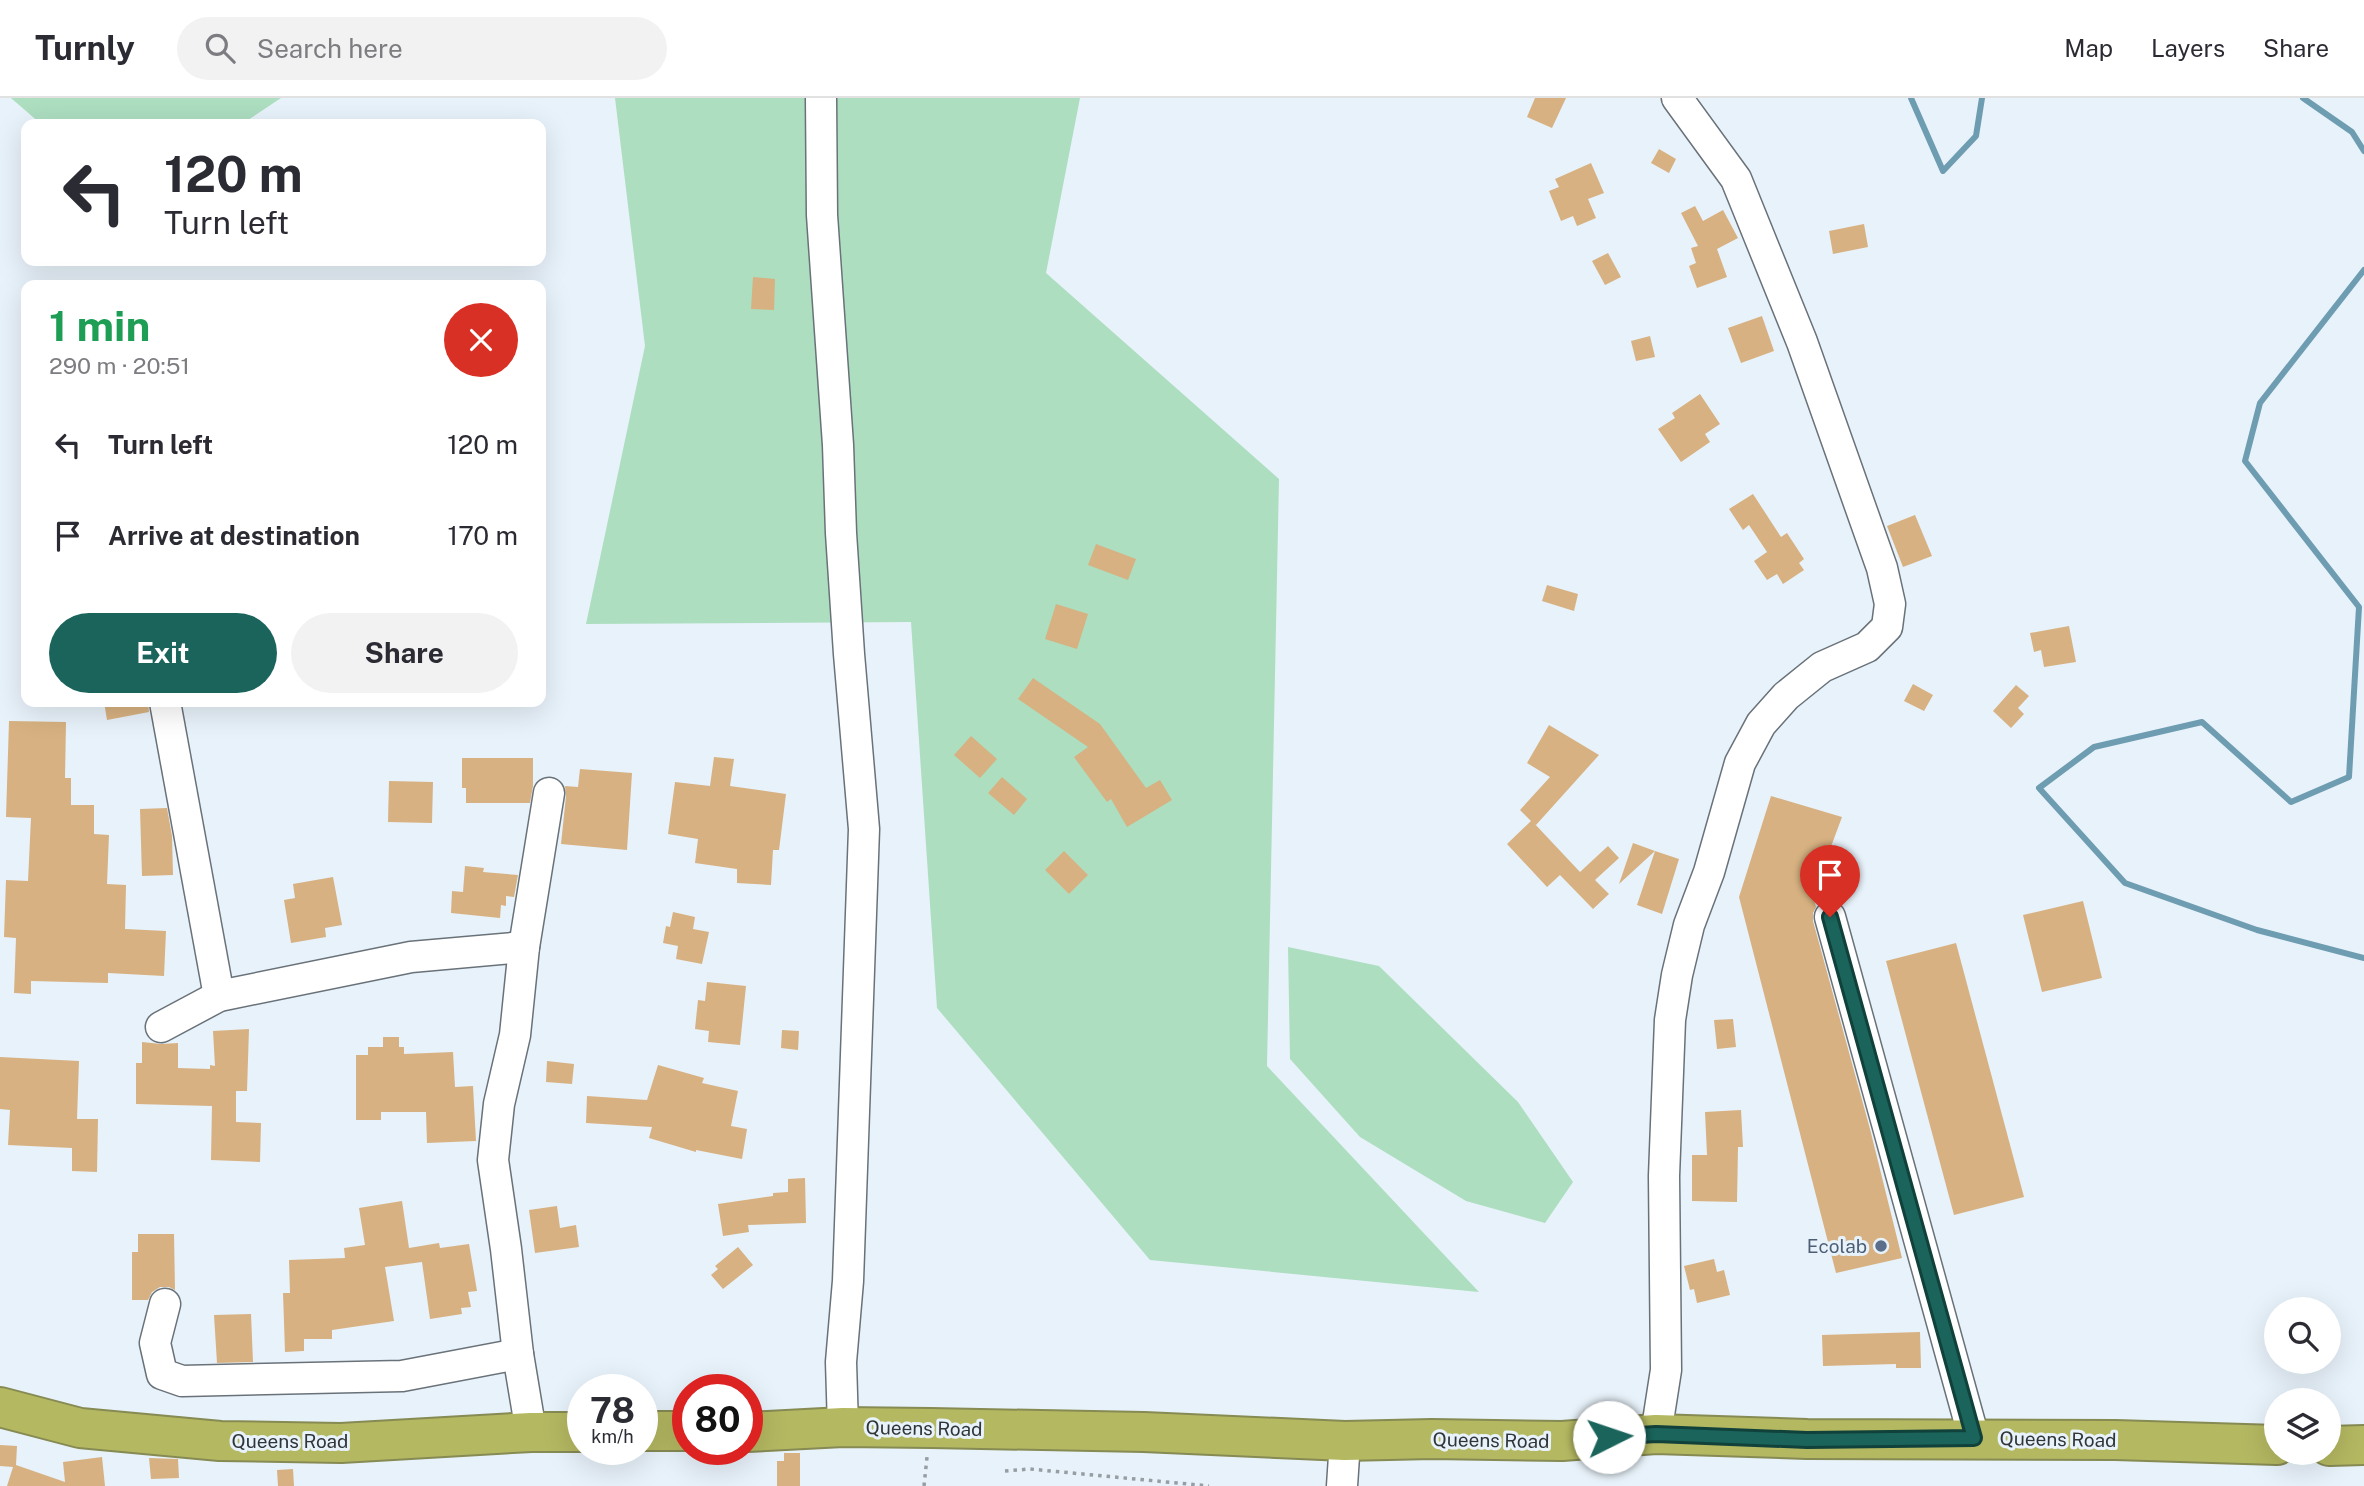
<!DOCTYPE html>
<meta charset="utf-8">
<style>
body{margin:0;font-family:"Public Sans",sans-serif;background:#f2f2f3;color:#2b2b33;height:100vh;display:flex;flex-direction:column;font-size:26px;white-space:nowrap}
*{box-sizing:border-box;margin:0}
p{font-size:23px;color:#7c7c81}
.icon{flex:none;width:38px;height:38px;fill:none;stroke:currentColor;stroke-width:2;stroke-linecap:round;stroke-linejoin:round}
.map{position:relative;flex:1;overflow:hidden}
.drawer{position:absolute;left:21px;top:182px;width:525px;height:427px;display:flex;flex-direction:column;background:#fff;border-radius:14px;box-shadow:0 7px 28px #0002}
.drawer>*{flex:none}
.banner{position:absolute;left:21px;top:21px;width:525px;height:147px;border-radius:14px;box-shadow:0 7px 28px #0002;background:#fff;color:#2b2b33;overflow:hidden}
.tools{position:absolute;left:2264px;top:1199px;display:grid;gap:14px}
.tools a{display:grid;place-items:center;width:77px;height:77px;border-radius:50%;background:#fff;box-shadow:0 7px 28px #0002;font-size:35px}
.speed{position:absolute;left:567px;top:1276px;display:flex;gap:14px;font-size:35px;font-weight:700;text-align:center}
.speed>*{display:grid;place-content:center;width:91px;height:91px;border-radius:50%;background:#fff;box-shadow:0 7px 28px #0002;line-height:1}
.speed small{font-size:18px;font-weight:400}
.speed .limit{border:10px solid #d22;background:#fff;color:#111}
.pin{position:absolute;display:grid;place-items:center;width:60px;height:60px;color:#fff;margin:-72px -30px;border-radius:50% 50% 50% 0;rotate:-45deg;box-shadow:0 0 7px #0007}
.pin .icon{rotate:45deg}
.me{position:absolute;width:77px;margin:-38px;rotate:86deg;stroke-linejoin:round;filter:drop-shadow(0 0 5px #0008)}
.turn{display:flex;align-items:center;gap:24px;height:147px;padding:0 28px;font-size:32px}
.turn .icon{width:91px;height:91px;stroke-width:2.5}
.turn b{display:block;font-size:49px;line-height:60px}
.round{display:grid;place-items:center;flex:none;width:74px;height:74px;border-radius:37px;background:#f2f2f3}
.summary{display:flex;align-items:center;justify-content:space-between;height:119px;padding:0 28px}
h1{font-size:42px;font-weight:700;line-height:52px;color:#1e9e55}
.action{display:flex;gap:14px;margin-top:auto;padding:14px 28px}
.action a{flex:1;height:80px;border-radius:42px;background:#1a645b;color:#fff;font-size:28px;font-weight:700;line-height:80px;text-align:center}
.action a+a{background:#f2f2f3;color:#2b2b33}
ul{padding:0;list-style:none}
li{display:flex;align-items:center;gap:21px;height:91px;padding:0 28px}
li div{flex:1}
li b{display:block;font-size:26px}
li em{font-style:normal}
header{display:flex;align-items:center;gap:42px;box-sizing:border-box;height:98px;padding:0 35px;background:#fff;border-bottom:2px solid #e1e1e2}
header strong{font-size:33px}
nav{display:flex;gap:38px;margin-inline-start:auto;font-size:24px}
.search{width:490px;height:63px;background:#f2f2f3;display:flex;align-items:center;gap:18px;box-sizing:border-box;padding:0 24px;border-radius:38px;color:#7c7c81;font-size:26px}
.map>svg:first-child{display:block}
</style>
<header>
<strong>Turnly</strong>
<div class="search"><svg class="icon" aria-label="search" viewBox="0 0 24 24"><circle cx="10" cy="10" r="6"/><path d="M15 15l6 6"/></svg>Search here</div>
<nav><a>Map</a><a>Layers</a><a>Share</a></nav>
</header>
<div class="map">
<svg width="2364" height="1388" viewBox="0 0 2364 1388">
<rect width="100%" height="100%" fill="#e8f2fa"/>
<!-- green -->
<g fill="#addec0">
<polygon points="11,0 281,0 242,26 41,26"/>
<polygon points="615,0 1080,0 1046,175 1279,381 1267,968 1479,1194 1150,1162 937,910 911,524 586,526 645,248"/>
<polygon points="1288,849 1379,868 1518,1004 1573,1084 1545,1125 1466,1103 1360,1039 1290,961"/>
</g>
<g fill="none" stroke-linecap="round" stroke-linejoin="round">
<!-- stream -->
<g stroke="#6e9db2" stroke-width="6">
<polyline points="1911,0 1943,73 1976,38 1982,0"/>
<polyline points="2303,0 2352,34 2364,53"/>
<polyline points="2364,172 2260,305 2245,363 2359,509 2349,679 2291,704 2202,624 2094,649 2039,690 2125,785 2257,832 2364,860"/>
</g>
</g>
<!-- building -->
<g fill="#d7b181">
<polygon points="1535,0 1566,0 1552,30 1527,19"/>
<polygon points="1659,51 1676,61 1669,75 1651,65"/>
<polygon points="1591,65 1604,95 1588,101 1596,120 1577,128 1573,118 1561,123 1549,93 1559,89 1555,81"/>
<polygon points="1695,108 1703,123 1723,112 1738,140 1717,151 1727,179 1697,190 1689,168 1696,165 1691,150 1698,148 1681,115"/>
<polygon points="1864,126 1868,149 1833,156 1829,133"/>
<polygon points="1608,155 1621,179 1605,187 1592,163"/>
<polygon points="753,179 775,181 774,212 751,211"/>
<polygon points="1762,218 1774,253 1741,265 1728,230"/>
<polygon points="1650,238 1655,259 1636,263 1631,243"/>
<polygon points="1700,296 1720,326 1705,336 1710,344 1681,364 1658,331 1675,320 1672,315"/>
<polygon points="1753,396 1781,439 1787,435 1804,461 1799,465 1804,472 1783,486 1777,476 1767,482 1754,463 1767,454 1749,427 1743,432 1729,411"/>
<polygon points="1915,417 1932,458 1903,469 1887,428"/>
<polygon points="1096,446 1136,461 1128,482 1088,467"/>
<polygon points="1547,487 1578,496 1574,513 1542,503"/>
<polygon points="1056,506 1088,516 1077,551 1045,541"/>
<polygon points="2069,528 2076,564 2044,569 2041,552 2034,554 2030,535"/>
<polygon points="1033,580 1100,626 1146,690 1160,682 1172,702 1127,729 1111,701 1107,704 1074,659 1088,649 1018,601"/>
<polygon points="1913,586 1933,597 1924,613 1904,603"/>
<polygon points="2016,587 2029,598 2018,610 2024,616 2011,630 1993,613"/>
<polygon points="104,604 148,604 149,614 107,622"/>
<polygon points="9,623 66,624 65,680 71,680 71,707 94,707 94,736 109,737 107,786 126,787 125,831 166,833 164,878 108,875 108,885 31,883 31,896 14,895 16,840 4,839 6,782 28,783 31,720 6,719"/>
<polygon points="1549,627 1599,657 1536,727 1533,724 1580,774 1608,748 1619,760 1595,782 1609,796 1593,811 1560,777 1547,789 1507,746 1531,723 1520,712 1550,679 1527,665"/>
<polygon points="971,638 997,661 980,680 954,657"/>
<polygon points="714,659 734,661 730,688 786,696 779,752 773,752 771,787 737,785 737,771 695,765 698,741 668,736 675,684 710,688"/>
<polygon points="462,660 533,660 533,688 530,705 466,705 466,690 462,690"/>
<polygon points="580,671 632,675 627,752 561,746 566,698 565,688 578,689"/>
<polygon points="1002,679 1027,701 1014,717 988,695"/>
<polygon points="389,683 433,684 432,725 388,724"/>
<polygon points="1771,698 1842,719 1813,797 1816,809 1813,815 1813,823 1870,1031 1902,1160 1836,1175 1739,799"/>
<polygon points="167,710 172,738 173,777 142,778 140,711"/>
<polygon points="1633,745 1655,753 1619,786"/>
<polygon points="1064,753 1088,777 1069,796 1045,772"/>
<polygon points="1655,753 1679,761 1662,816 1637,807"/>
<polygon points="465,768 484,770 483,774 518,777 514,799 506,798 506,808 501,807 500,820 451,815 452,793 463,794"/>
<polygon points="333,779 342,827 325,830 326,839 291,845 284,802 295,800 293,786"/>
<polygon points="2083,803 2102,880 2042,894 2023,817"/>
<polygon points="673,814 695,819 693,831 709,834 702,866 676,861 678,848 663,845 666,828 670,829"/>
<polygon points="1956,845 2024,1099 1954,1117 1886,863"/>
<polygon points="707,884 746,888 740,947 708,944 709,933 695,931 698,902 705,903"/>
<polygon points="1733,921 1736,949 1717,951 1714,922"/>
<polygon points="249,931 247,993 236,993 236,1024 261,1025 260,1064 211,1062 212,1008 136,1006 136,965 142,965 142,944 161,946 178,945 178,970 210,971 210,967 215,968 213,933"/>
<polygon points="782,932 799,933 798,952 781,950"/>
<polygon points="383,939 399,939 399,949 404,949 404,956 453,954 455,989 473,988 476,1043 427,1045 426,1014 381,1014 381,1022 356,1022 356,957 368,957 368,949 383,949"/>
<polygon points="0,959 79,963 77,1021 98,1021 97,1074 72,1073 72,1050 8,1047 10,1012 0,1011"/>
<polygon points="547,963 574,966 572,986 546,984"/>
<polygon points="658,967 704,980 702,985 738,993 731,1028 747,1031 742,1061 696,1052 696,1054 649,1040 652,1029 586,1025 587,998 647,1002"/>
<polygon points="1741,1012 1743,1049 1738,1049 1737,1104 1692,1103 1692,1057 1707,1057 1705,1014"/>
<polygon points="805,1080 806,1125 748,1127 749,1134 723,1138 718,1106 773,1098 773,1095 788,1094 788,1081"/>
<polygon points="402,1103 409,1150 439,1145 440,1150 469,1146 477,1193 468,1194 471,1209 461,1210 462,1216 430,1221 422,1164 385,1169 394,1223 332,1232 332,1241 304,1241 304,1253 285,1254 283,1195 290,1195 289,1162 345,1160 344,1150 365,1147 359,1110"/>
<polygon points="557,1108 560,1130 576,1127 579,1149 535,1155 529,1112"/>
<polygon points="138,1136 174,1136 175,1192 169,1189 160,1189 152,1194 148,1202 132,1202 132,1154 138,1154"/>
<polygon points="738,1149 753,1167 723,1191 711,1177 718,1171 715,1168"/>
<polygon points="1714,1161 1717,1174 1724,1172 1730,1197 1697,1205 1694,1191 1690,1192 1684,1168"/>
<polygon points="251,1216 253,1264 217,1265 214,1217"/>
<polygon points="1920,1234 1921,1270 1896,1270 1896,1266 1823,1268 1822,1237"/>
<polygon points="0,1347 17,1348 16,1367 65,1384 63,1364 102,1359 105,1388 7,1388 13,1369 0,1368"/>
<polygon points="784,1355 800,1355 800,1388 777,1388 777,1363 784,1363"/>
<polygon points="149,1360 178,1361 179,1380 151,1381"/>
<polygon points="293,1371 294,1388 278,1388 277,1372"/>
</g>
<g fill="none" stroke-linecap="round" stroke-linejoin="round">
<!-- minor casing -->
<g stroke="#697279" stroke-width="33">
<g id="minor">
<polyline points="821,0 822,117 838,347 841,435 849,556 864,731 848,1183 841,1264 843,1329"/>
<polyline points="165,604 219,898"/>
<polyline points="1830,819 1974,1340"/>
<polyline points="161,929 219,898 411,859 524,849"/>
<polyline points="165,1206 155,1245 162,1276 182,1283 402,1278 518,1256"/>
<polyline points="531,1334 518,1256 506,1151 493,1062 499,1006 515,937 524,849 549,695"/>
<polyline points="1656,1336 1666,1272 1664,1078 1670,922 1677,877 1689,827 1709,774 1740,665 1761,626 1786,598 1822,569 1867,549 1887,529 1890,506 1882,470 1802,244 1736,81 1677,0"/>
<polyline points="1342,1388 1345,1343"/>
</g>
</g>
<!-- highway casing -->
<g stroke="#868a53" stroke-width="42">
<g id="highway">
<polyline points="0,1309 80,1330 220,1343 341,1345 531,1334 583,1334"/>
<polyline points="642,1333 688,1333"/>
<polyline points="747,1334 843,1329 931,1330 1144,1334 1345,1343 1432,1341 1562,1343 1656,1336 1807,1341 2115,1342 2277,1347"/>
<polyline points="2329,1348 2364,1347"/>
</g>
</g>
<!-- path -->
<g stroke="#969da3" stroke-width="3.5" stroke-dasharray="3.5 5" stroke-linecap="butt">
<polyline points="1005,1373 1030,1371 1209,1388"/>
<polyline points="924,1388 927,1359"/>
</g>
<!-- minor -->
<use href="#minor" stroke="#fff" stroke-width="30"/>
<!-- highway -->
<use href="#highway" stroke="#b4b861" stroke-width="38"/>
</g>
<g fill="none" stroke-linecap="round" stroke-linejoin="round">
<!-- route casing -->
<g stroke="#11413b" stroke-width="18">
<polyline id="route" points="1609,1339 1656,1336 1807,1342 1974,1340 1830,819"/>
</g>
<!-- route -->
<use href="#route" stroke="#1a645b" stroke-width="12"/>
</g>
<!-- markers -->
<circle fill="#5c6f8a" stroke="#e8f2fa" stroke-width="2.5" cx="1881" cy="1148" r="7"/>
<g text-anchor="middle" stroke-width="6" stroke-linejoin="round" paint-order="stroke">
<!-- service labels -->
<g font-size="19" fill="#4e5e75" stroke="#e8f2fa" text-anchor="end">
<text x="1867" y="1155">Ecolab</text>
</g>
<!-- street labels -->
<g font-size="19" fill="#313538" stroke="#e8f2fa">
<text transform="translate(924 1330) rotate(1)" y="7">Queens Road</text>
<text transform="translate(2058 1341) rotate(1)" y="7">Queens Road</text>
<text transform="translate(1491 1342) rotate(1)" y="7">Queens Road</text>
<text x="290" y="1350">Queens Road</text>
</g>
</g>
</svg>
<div class="tools">
<a><svg class="icon" aria-label="search" viewBox="0 0 24 24"><circle cx="10" cy="10" r="6"/><path d="M15 15l6 6"/></svg></a>
<a><svg class="icon" aria-label="layers" viewBox="0 0 24 24"><path d="M12 4l9 5-9 5-9-5zM3 14l9 5 9-5"/></svg></a>
</div>
<div class="speed"><div>78<small>km/h</small></div><div class="limit">80</div></div>
<div class="pin" style="left:1830px;top:819px;background:#d93025"><svg class="icon" aria-label="arrive" viewBox="0 0 24 24"><path d="M6 21V4h12l-3 4 3 4H6"/></svg></div>
<svg class="me" style="left:1609px;top:1339px" viewBox="-20 -20 40 40"><circle r="19" fill="#fff"/><path d="M0-13L10 11 0 6-10 11z" fill="#1a645b"/></svg>
<div class="banner">
<div class="turn"><svg class="icon" aria-label="left" viewBox="0 0 24 24"><path d="M17 20v-9H6M10 6l-5 5 5 5"/></svg><div><b>120 m</b>Turn left</div></div>
</div>
<section class="drawer">
<div class="summary"><div><h1>1 min</h1><p>290 m · 20:51</p></div><a class="round" style="background:#d93025;color:#fff"><svg class="icon" aria-label="close" viewBox="0 0 24 24"><path d="M6 6l12 12M18 6L6 18"/></svg></a></div>
<ul>
<li><svg class="icon" aria-label="left" viewBox="0 0 24 24"><path d="M17 20v-9H6M10 6l-5 5 5 5"/></svg><div><b>Turn left</b></div><em>120 m</em></li>
<li><svg class="icon" aria-label="arrive" viewBox="0 0 24 24"><path d="M6 21V4h12l-3 4 3 4H6"/></svg><div><b>Arrive at destination</b></div><em>170 m</em></li>
</ul>
<div class="action"><a>Exit</a><a>Share</a></div>
</section>
</div>
